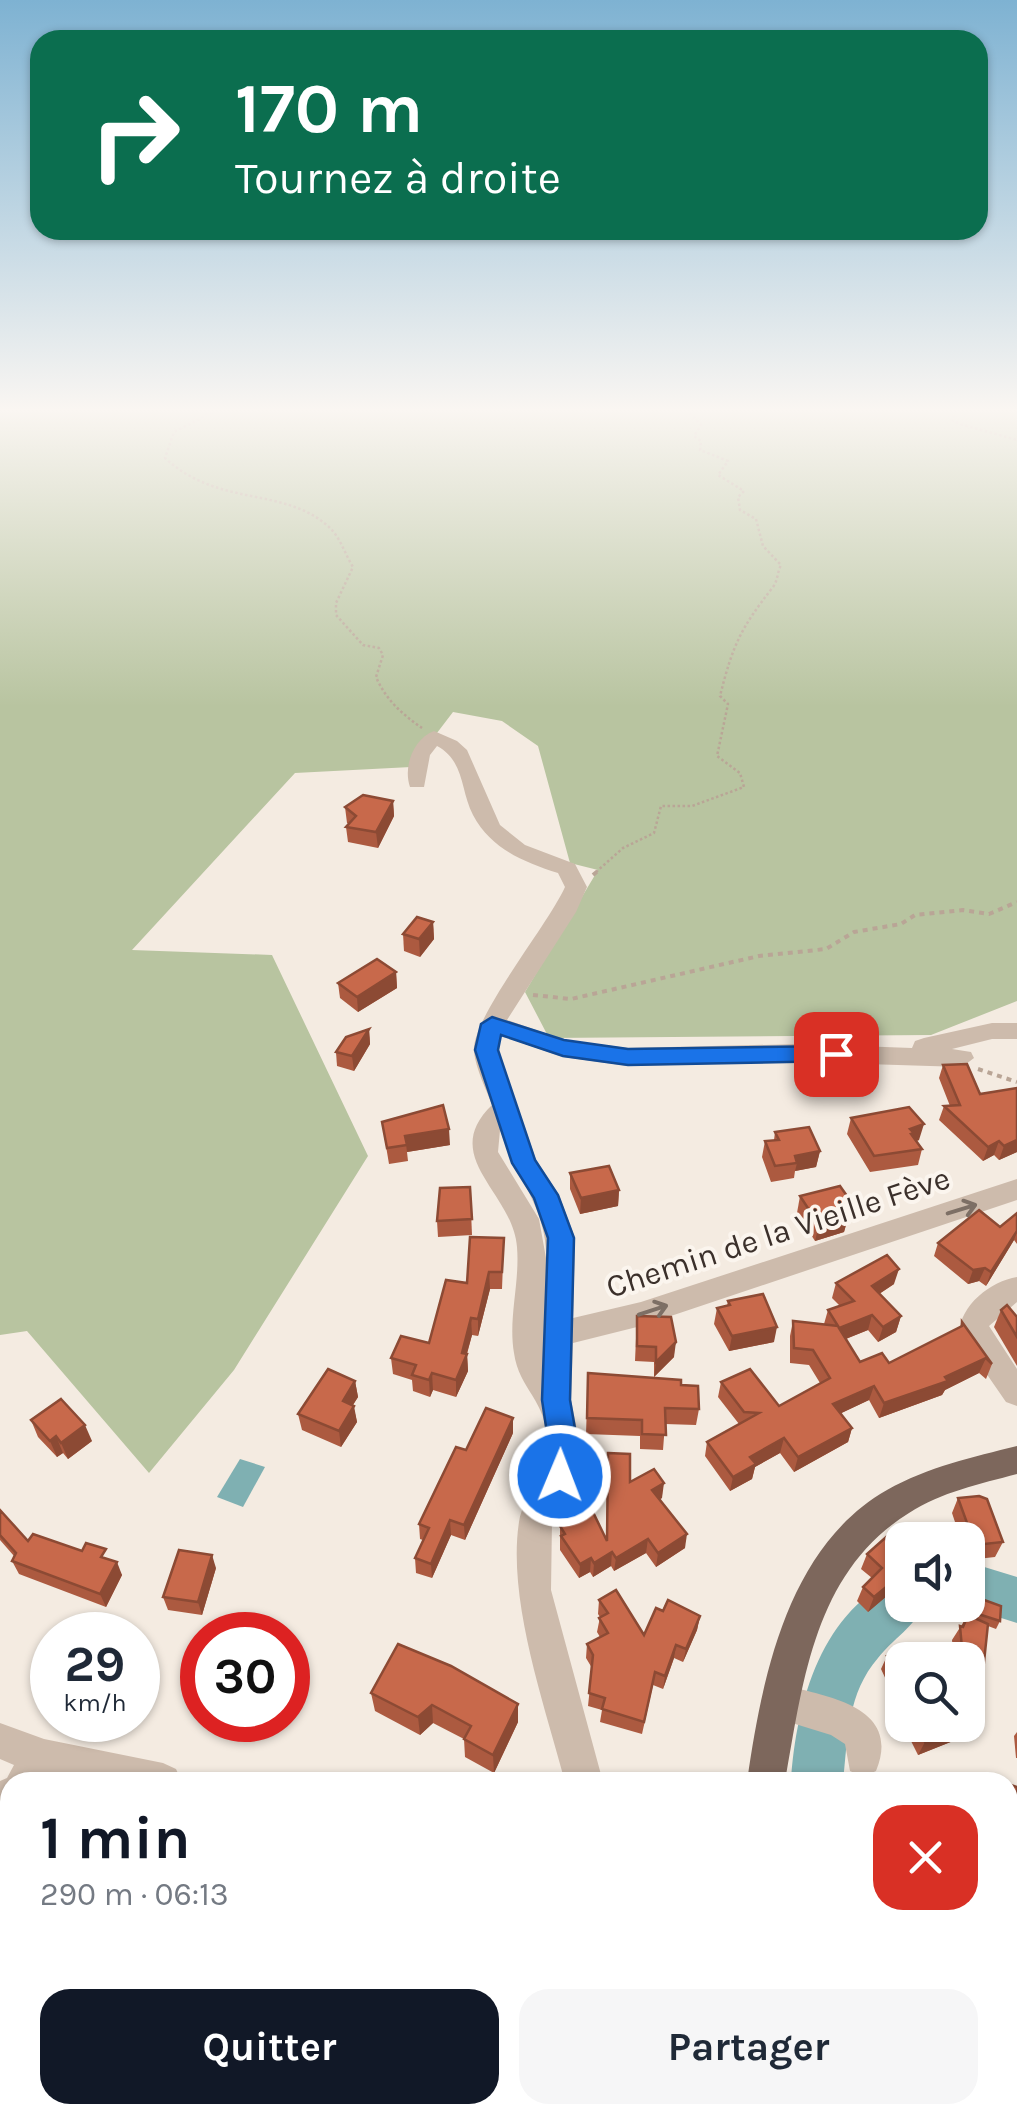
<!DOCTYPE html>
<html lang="fr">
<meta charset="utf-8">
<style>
body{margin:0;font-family:Karla,sans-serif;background:#f6f6f7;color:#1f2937;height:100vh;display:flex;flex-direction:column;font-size:38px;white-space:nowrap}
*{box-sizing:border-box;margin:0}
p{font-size:32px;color:#747a83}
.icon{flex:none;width:55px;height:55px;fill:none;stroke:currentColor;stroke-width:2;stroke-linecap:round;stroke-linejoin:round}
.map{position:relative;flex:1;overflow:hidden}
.side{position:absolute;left:0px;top:1772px;width:1018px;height:352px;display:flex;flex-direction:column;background:#fff;border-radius:30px 30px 0 0;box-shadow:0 2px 8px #0004}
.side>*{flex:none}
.top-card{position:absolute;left:30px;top:30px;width:958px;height:210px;border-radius:30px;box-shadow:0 2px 8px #0004;background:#0b6e4f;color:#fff;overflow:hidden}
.controls{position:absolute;left:885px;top:1522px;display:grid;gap:20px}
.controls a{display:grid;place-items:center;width:100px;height:100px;border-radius:20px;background:#fff;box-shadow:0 2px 8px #0004;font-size:50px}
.speed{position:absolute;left:30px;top:1612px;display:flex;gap:20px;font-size:50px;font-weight:700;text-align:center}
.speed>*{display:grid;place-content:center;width:130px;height:130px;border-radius:50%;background:#fff;box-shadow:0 2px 8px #0004;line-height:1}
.speed small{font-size:25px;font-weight:400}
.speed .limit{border:15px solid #d22;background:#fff;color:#111}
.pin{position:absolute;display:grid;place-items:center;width:85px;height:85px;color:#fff;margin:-42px;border-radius:20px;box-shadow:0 5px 15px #0006}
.me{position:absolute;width:110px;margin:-55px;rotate:1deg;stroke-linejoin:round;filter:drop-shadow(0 0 8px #0008)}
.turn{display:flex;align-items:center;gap:35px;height:210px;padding:0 40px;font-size:45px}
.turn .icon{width:130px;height:130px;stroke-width:2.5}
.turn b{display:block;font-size:70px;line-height:85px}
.round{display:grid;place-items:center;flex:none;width:105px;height:105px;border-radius:30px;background:#f6f6f7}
.headline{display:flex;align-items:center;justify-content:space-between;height:170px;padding:0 40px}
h1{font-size:60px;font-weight:700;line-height:75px;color:#111827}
.button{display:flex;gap:20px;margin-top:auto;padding:20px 40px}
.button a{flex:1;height:115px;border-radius:30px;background:#111827;color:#fff;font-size:40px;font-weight:700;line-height:115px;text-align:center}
.button a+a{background:#f6f6f7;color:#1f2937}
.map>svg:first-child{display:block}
</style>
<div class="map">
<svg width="1017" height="2124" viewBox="0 0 1017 2124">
<rect width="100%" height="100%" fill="#f4ebe1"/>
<!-- green -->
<polygon fill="#b8c4a0" points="0,410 1017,410 1017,1001 931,1035 549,1038 525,992 598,870 570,863 538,746 502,721 453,712 411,767 295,773 132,950 272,955 368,1156 234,1370 149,1473 27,1331 0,1335"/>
<!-- water -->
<polygon fill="#7fb0b2" points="240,1459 265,1467 243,1507 217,1497"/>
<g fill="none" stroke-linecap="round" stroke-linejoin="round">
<!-- river -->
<g fill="#7fb0b2" fill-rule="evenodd">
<polygon points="968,1562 1017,1577 1017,1623 960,1605 968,1605"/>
<path d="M902,1576V1605H924C915,1626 892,1640 878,1658C847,1694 848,1737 843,1782H791C796,1704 821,1608 902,1576Z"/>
<polygon points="741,2115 801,2115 801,2124 739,2124"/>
</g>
<!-- path-far1 -->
<g stroke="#b9a596" stroke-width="2.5" stroke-dasharray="2.5 2.5" stroke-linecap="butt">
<path d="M217,410L174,432L165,458C219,508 284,486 329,527C340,537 345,554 353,567L336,603V615L363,645L379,648L383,655L376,677C386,700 402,714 422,728"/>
<polyline points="955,410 952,420 960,424 1017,440"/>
<path d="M596,872L623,848L654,833L661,806H692L744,787L740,773L717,756L728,704L720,696C733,644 741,628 773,587C778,580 777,573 781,565L763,546L756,519L740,510L738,497L744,491L718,475L728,461L700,450L701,441L694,436L701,425L687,410"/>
</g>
<!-- path -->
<g stroke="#b9a596" stroke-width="4" stroke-dasharray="5 5" stroke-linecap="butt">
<polyline points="593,875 599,870"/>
<polyline points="533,995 571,999 759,956 826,949 854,932 901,924 915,915 963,910 989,914 1017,902"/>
<polyline points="978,1069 1017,1082"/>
</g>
<!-- minor -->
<g fill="#cdbbac" fill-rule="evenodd">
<path d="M434,731L457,741L467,750L500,825L525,845L575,864L587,887L576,912L507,1020L565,1040L628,1048L802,1044L912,1048L915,1041L924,1038L992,1023H1017V1039H992L952,1049L971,1052L974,1058L962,1067L802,1062L628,1066L563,1057L501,1036L498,1050L536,1160L559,1195L575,1238L573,1318L641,1302L1017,1179V1200L641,1326L573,1343L571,1400L579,1440L576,1476L552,1521L551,1590L603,1782H565C545,1706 507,1600 519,1522C524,1492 546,1483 547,1444C548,1401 519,1390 514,1353C508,1318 520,1283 517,1247C513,1192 438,1157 492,1105C486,1089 476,1069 474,1052C470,1020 548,925 565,887L558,873C524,862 491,849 473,815C460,790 465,761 437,746L430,755L424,787H410C403,767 413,739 434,731ZM500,1130C514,1173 548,1211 546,1258L539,1219L498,1152Z"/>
<path d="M1017,1277V1302L989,1326L1017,1369V1406L1006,1402L959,1334C960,1305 991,1281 1017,1277Z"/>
<path d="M779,1684C824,1696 903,1705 876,1771L863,1777L850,1771L845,1744L831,1735L766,1715L761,1702L766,1689Z"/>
<polygon points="0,1723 44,1739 163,1763 176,1769 182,1782 73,1782 51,1778 48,1782 10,1782 10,1816 0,1820 0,1781 7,1778 14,1765 0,1759"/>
<polygon points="520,2115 568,2115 572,2124 524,2124"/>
<polygon points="633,2115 677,2115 679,2124 635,2124"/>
</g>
<!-- major -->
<g fill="#7d675c" fill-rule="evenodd">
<path d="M1017,1446V1474C980,1484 941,1492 909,1513C814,1572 803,1682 785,1782H747C762,1678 787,1547 887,1490C928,1467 973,1457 1017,1446Z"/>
<polygon points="690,2115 734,2115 732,2124 688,2124"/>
</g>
</g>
<!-- wall -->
<g fill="#ac5a40">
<polygon points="393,801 394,816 378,848 348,842 346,827 349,824 347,823 345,807"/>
<polygon points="433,922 434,939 420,957 404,951 403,934"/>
<polygon points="396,972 397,988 358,1012 340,998 338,983"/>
<polygon points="369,1029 370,1044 354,1071 337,1066 336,1052"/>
<polygon points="943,1065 980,1094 1017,1088 1017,1152 999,1160 994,1155 983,1161 939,1120 944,1106 950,1106 939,1078"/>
<polygon points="851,1118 919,1140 916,1141 922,1149 918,1165 870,1172 847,1134"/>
<polygon points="382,1122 450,1145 407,1152 408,1161 389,1164"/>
<polygon points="775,1132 820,1151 816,1167 795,1171 794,1178 771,1182 762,1157 765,1141 774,1140"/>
<polygon points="570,1173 619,1190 618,1206 580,1214 570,1189"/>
<polygon points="470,1187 472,1235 438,1237 437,1221"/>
<polygon points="800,1196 852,1203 844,1232 815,1241 797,1213"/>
<polygon points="1017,1213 1017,1244 1014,1240 986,1286 979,1281 968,1284 934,1256 938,1243 1000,1227"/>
<polygon points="504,1238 502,1289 490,1289 478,1336 472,1335 467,1354 468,1371 456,1397 433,1390 430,1397 413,1391 412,1380 393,1374 391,1358 429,1343 467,1283"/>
<polygon points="836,1283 894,1284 879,1294 901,1316 896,1332 878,1342 868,1330 846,1339 860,1362 889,1363 960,1327 962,1322 992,1364 986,1379 979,1373 945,1390 942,1395 879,1418 869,1400 841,1413 852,1428 848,1442 794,1472 780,1453 755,1467 752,1479 730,1491 705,1456 707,1442 739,1424 718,1397 721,1382 779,1406 820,1383 809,1365 790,1363 790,1336 793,1321 824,1324 828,1310 840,1306 832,1298"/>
<polygon points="728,1301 774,1342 729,1351 714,1324 717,1308 727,1306"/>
<polygon points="1001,1310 1017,1317 1017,1366 994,1327"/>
<polygon points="637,1316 674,1357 654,1377 654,1362 635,1361"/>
<polygon points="588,1373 681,1385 699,1409 696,1425 665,1424 663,1450 640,1449 640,1436 586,1434"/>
<polygon points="355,1381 358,1397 353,1405 357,1422 341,1447 302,1430 298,1414"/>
<polygon points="31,1420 92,1441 68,1459 63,1453 57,1457 38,1437"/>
<polygon points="513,1433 465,1540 451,1535 432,1578 416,1573 415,1558 423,1540 420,1539 419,1524 466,1450"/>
<polygon points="608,1453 630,1482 662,1498 660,1499 685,1548 656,1567 646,1553 614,1571 611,1566 593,1577 590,1572 579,1578 560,1550 560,1526 606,1539"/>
<polygon points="958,1498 1003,1542 995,1557 968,1560 968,1540 961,1540 952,1513"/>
<polygon points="0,1510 28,1541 110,1560 122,1575 106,1607 19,1574 12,1561 14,1556 0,1540"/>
<polygon points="902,1545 902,1583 868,1612 857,1601 863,1587 872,1578 861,1569 867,1554"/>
<polygon points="216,1568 202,1615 168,1610 163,1597"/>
<polygon points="976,1597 1000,1621 996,1629 988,1626 982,1681 974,1695 968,1685 968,1660 954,1660 952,1640 968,1615 972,1616 972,1605"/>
<polygon points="599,1600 644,1635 663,1611 700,1616 697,1630 683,1662 674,1658 663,1689 653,1685 642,1734 600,1722 602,1710 588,1706 592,1668 586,1658 587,1644 600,1637 597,1632 600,1617 598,1614"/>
<polygon points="887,1656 902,1660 902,1724 885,1690 888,1684 881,1669"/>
<polygon points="371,1693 518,1704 518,1722 494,1773 465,1757 464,1739 433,1723 420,1735 375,1711"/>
<polygon points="903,1725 961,1725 961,1729 953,1741 918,1755"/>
<polygon points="1017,1732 1017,1758 1016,1758 1014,1736"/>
<polygon points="1008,1784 1017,1787 1017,1844 1010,1853 1008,1852"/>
<polygon points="1008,1855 1017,1857 1017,1932 1008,1927"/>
<polygon points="0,1869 10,1874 10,1955 0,1951"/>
<polygon points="1008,1982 1017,1983 1017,2066 1008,2065"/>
</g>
<!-- shaded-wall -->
<g fill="#8c4a34">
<polygon points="393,801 394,816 378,848 376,832"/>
<polygon points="433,922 434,939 420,957 419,939"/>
<polygon points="396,972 397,988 358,1012 357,997"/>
<polygon points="369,1029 370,1044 354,1071 352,1056"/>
<polygon points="924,1124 919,1140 911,1143 910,1129"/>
<polygon points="449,1129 450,1145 407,1152 405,1136"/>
<polygon points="1017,1140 1017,1152 999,1160 1004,1146"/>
<polygon points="999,1141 994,1155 983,1161 988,1147"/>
<polygon points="820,1151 816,1167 795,1171 797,1163 795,1156"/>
<polygon points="619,1190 618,1206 580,1214 581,1198"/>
<polygon points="852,1203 844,1232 815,1241 819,1225 842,1206"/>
<polygon points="1017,1231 1014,1240 986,1286 991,1272"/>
<polygon points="985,1268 979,1281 968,1284 973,1270"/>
<polygon points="899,1269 894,1284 867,1302 872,1286"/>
<polygon points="489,1272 490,1289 478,1336 478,1319"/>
<polygon points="872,1315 868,1330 835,1343 839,1328"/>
<polygon points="901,1316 896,1332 878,1342 883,1327"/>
<polygon points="471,1318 472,1335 466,1356 467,1354 468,1371 456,1397 456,1380"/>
<polygon points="777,1327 774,1342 729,1351 732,1336"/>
<polygon points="676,1342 674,1357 654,1377 656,1362"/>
<polygon points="986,1358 979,1373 945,1390 942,1395 879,1418 884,1403 945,1377"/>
<polygon points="432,1373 433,1390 430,1397 429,1380"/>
<polygon points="355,1381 358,1397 345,1417 343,1401"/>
<polygon points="874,1386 869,1400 829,1419 833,1404"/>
<polygon points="354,1406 357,1422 341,1447 339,1431"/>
<polygon points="513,1418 513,1433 465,1540 464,1525"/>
<polygon points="85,1425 92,1441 68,1459 61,1443"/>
<polygon points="852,1428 848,1442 794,1472 798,1457"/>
<polygon points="56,1436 63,1453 57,1457 50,1441"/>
<polygon points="784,1438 780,1453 755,1467 752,1479 730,1491 733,1477 750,1457"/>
<polygon points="664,1483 662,1498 650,1504 652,1490"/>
<polygon points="450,1520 451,1535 432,1578 431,1564"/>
<polygon points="687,1534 685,1548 656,1567 658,1553"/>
<polygon points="648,1539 646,1553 614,1571 616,1558"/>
<polygon points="612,1552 611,1566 593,1577 594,1563"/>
<polygon points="212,1555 216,1568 202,1615 198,1602"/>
<polygon points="591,1558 590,1572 579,1578 580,1564"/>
<polygon points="117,1562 122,1575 106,1607 100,1594"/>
<polygon points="902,1574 902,1583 868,1612 874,1597"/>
<polygon points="700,1616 697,1630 683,1662 686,1649"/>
<polygon points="676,1645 674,1658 663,1689 665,1676"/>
<polygon points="518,1704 518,1722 494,1773 493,1755"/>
<polygon points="432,1705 433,1723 420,1735 418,1717"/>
<polygon points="961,1729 953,1741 918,1755 925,1742"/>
<polygon points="216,2115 229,2115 225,2124 212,2124"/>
</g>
<!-- building -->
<g fill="#c8694b" stroke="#8c4a34" stroke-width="2.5">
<polygon points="363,795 393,801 376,832 346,827 356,816 345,807"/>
<polygon points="417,917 433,922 419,939 403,934"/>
<polygon points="377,959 396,972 357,997 338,983"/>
<polygon points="369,1029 352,1056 336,1052 346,1037"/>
<polygon points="967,1064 980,1094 1017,1088 1017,1140 1004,1146 999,1141 988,1147 944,1106 960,1105 943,1065"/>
<polygon points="443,1105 449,1129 405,1136 407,1145 387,1148 382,1122"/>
<polygon points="909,1107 924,1124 910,1129 914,1133 911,1134 922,1149 874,1156 851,1118"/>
<polygon points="809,1127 820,1151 795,1156 797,1163 775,1166 765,1141 779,1140 775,1132"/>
<polygon points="609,1166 619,1190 581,1198 570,1173"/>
<polygon points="840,1186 852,1203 842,1206 848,1215 819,1225 800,1196"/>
<polygon points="470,1187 472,1219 437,1221 440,1188"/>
<polygon points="979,1210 1000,1227 1017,1213 1017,1231 991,1272 985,1268 973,1270 938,1243"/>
<polygon points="470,1237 504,1238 502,1272 489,1272 478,1319 471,1318 462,1353 467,1354 456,1380 432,1373 429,1380 412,1375 416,1365 391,1358 401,1336 429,1343 446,1280 467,1283"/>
<polygon points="887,1255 899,1269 872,1286 901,1316 883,1327 872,1315 839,1328 860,1362 882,1353 889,1363 962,1326 962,1322 992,1364 986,1358 945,1377 948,1381 884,1403 874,1386 833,1404 852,1428 798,1457 784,1438 750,1457 756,1464 733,1477 707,1442 759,1413 744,1412 721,1382 750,1369 779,1406 830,1378 813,1350 794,1348 793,1321 838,1326 828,1310 854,1301 836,1283"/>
<polygon points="763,1294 777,1327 732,1336 717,1308 730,1305 728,1301"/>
<polygon points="1007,1305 1017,1317 1017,1337 1001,1310"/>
<polygon points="637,1316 671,1317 676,1342 656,1362 656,1347 637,1346"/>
<polygon points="328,1369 355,1381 343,1401 354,1406 339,1431 298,1414"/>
<polygon points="588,1373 681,1380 681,1385 698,1386 699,1409 665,1408 666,1435 642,1434 642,1420 587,1418"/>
<polygon points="61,1399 85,1425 61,1443 56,1436 50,1441 31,1420"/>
<polygon points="486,1408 513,1418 464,1525 450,1520 431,1564 415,1558 429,1528 419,1524 456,1447 466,1450"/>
<polygon points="608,1453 630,1454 630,1482 654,1469 664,1483 652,1490 687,1534 658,1553 648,1539 616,1558 612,1552 594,1563 591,1558 580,1564 561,1536 565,1534 560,1526 591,1508 607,1541"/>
<polygon points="979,1496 987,1499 1003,1542 975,1545 958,1498"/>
<polygon points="0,1510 28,1541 33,1534 82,1551 86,1543 106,1549 101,1557 117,1562 100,1594 12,1561 16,1553 0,1535"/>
<polygon points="893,1531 902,1545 902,1574 874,1597 863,1587 882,1568 867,1554"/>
<polygon points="179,1550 212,1555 198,1602 163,1597"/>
<polygon points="616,1590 644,1635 656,1608 663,1611 668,1600 700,1616 686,1649 676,1645 665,1676 655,1672 644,1722 602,1709 605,1698 589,1693 593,1655 587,1644 608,1633 599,1618 608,1613 599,1600"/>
<polygon points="976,1597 1001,1606 1000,1621 975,1613"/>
<polygon points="968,1615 988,1624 982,1681 962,1648 960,1626 963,1627"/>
<polygon points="398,1644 451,1666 518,1704 493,1755 464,1739 471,1726 432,1705 418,1717 371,1693"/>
<polygon points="920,1644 928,1660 902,1660 902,1698 891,1677 897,1675 887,1656"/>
<polygon points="916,1725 961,1725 961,1729 925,1742"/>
<polygon points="641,1774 669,1782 640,1782"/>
<polygon points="1008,1784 1017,1787 1017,1840 1008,1837"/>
<polygon points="1008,1855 1017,1857 1017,1916 1015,1915"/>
<polygon points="0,1869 10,1874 10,1936 5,1944 0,1942"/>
<polygon points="1008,1982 1017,1983 1017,2057 1015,2057 1013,2045 1008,2044"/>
<polygon points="162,2115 216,2115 212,2124 158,2124"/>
</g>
<!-- one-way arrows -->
<defs><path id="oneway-shaft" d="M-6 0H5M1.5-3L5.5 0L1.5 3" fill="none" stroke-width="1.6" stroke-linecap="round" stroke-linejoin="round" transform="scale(2.5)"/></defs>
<g stroke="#7d6f65">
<use href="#oneway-shaft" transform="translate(962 1209) rotate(-17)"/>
<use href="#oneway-shaft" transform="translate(653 1310) rotate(-18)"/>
</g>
<!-- sky -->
<linearGradient id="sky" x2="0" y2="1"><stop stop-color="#7eb2d2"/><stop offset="0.58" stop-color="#faf6f2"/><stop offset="1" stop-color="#faf6f2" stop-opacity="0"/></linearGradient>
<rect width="1017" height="707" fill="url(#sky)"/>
<!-- route -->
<polygon fill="#1a73e8" stroke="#114b97" stroke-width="2.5" points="492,1017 564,1040 628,1049 836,1046 847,1054 836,1061 628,1065 563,1056 501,1035 498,1050 535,1160 558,1195 574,1238 570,1400 577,1440 570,1485 560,1489 550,1485 545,1476 548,1440 542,1400 548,1238 534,1198 512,1163 475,1050 481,1024"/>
<g text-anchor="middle" stroke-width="8" stroke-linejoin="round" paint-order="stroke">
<!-- street labels -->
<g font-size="32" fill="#3b302b" stroke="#fbf5ee">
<text transform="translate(778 1232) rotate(-18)" y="11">Chemin de la Vieille Fève</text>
</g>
</g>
</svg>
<div class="controls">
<a><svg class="icon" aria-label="sound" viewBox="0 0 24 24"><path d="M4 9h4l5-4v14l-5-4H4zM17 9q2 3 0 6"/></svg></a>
<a><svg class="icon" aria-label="search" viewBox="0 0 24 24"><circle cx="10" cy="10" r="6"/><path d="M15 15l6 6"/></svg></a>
</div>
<div class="speed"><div>29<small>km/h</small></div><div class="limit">30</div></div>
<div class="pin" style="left:836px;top:1054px;background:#d93025"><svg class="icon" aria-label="arrive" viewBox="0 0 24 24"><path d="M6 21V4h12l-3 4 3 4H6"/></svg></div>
<svg class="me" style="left:560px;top:1476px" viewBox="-20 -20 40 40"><circle r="17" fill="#1a73e8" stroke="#fff" stroke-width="3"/><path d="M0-11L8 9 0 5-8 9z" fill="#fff"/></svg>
<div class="top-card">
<div class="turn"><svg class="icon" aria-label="right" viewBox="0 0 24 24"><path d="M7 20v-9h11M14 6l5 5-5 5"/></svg><div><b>170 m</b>Tournez à droite</div></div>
</div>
<section class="side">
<div class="headline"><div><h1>1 min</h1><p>290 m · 06:13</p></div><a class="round" style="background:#d93025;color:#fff"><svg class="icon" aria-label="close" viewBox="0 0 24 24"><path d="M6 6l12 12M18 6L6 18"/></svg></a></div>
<div class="button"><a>Quitter</a><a>Partager</a></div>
</section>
</div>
